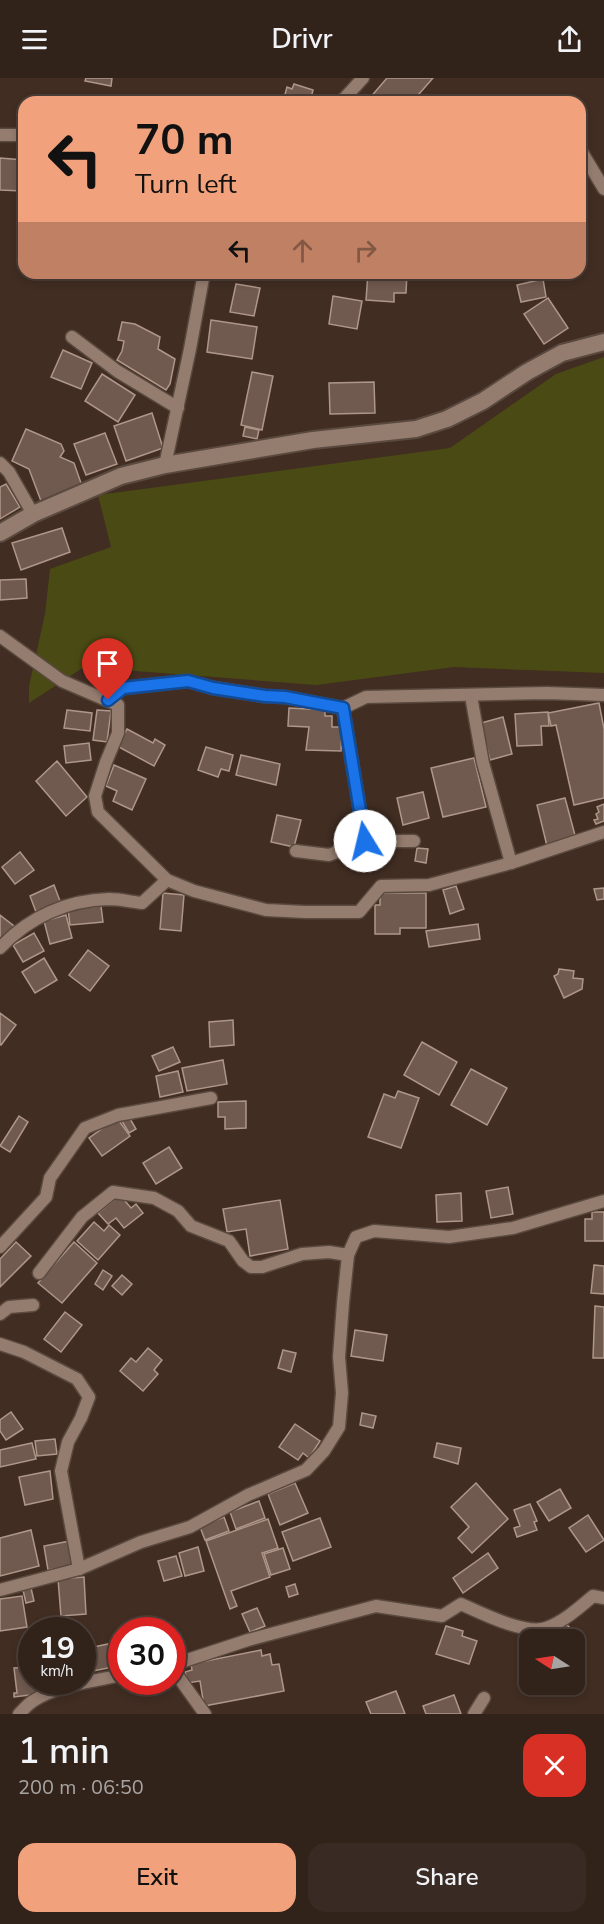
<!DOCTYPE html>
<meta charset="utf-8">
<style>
body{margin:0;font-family:"Nunito Sans",sans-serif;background:#392a23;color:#f1f3f6;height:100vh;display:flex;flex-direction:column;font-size:22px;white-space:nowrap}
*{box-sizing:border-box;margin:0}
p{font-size:20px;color:#a8a4a2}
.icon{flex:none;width:33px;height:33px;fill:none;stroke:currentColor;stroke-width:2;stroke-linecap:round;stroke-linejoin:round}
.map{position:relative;height:1636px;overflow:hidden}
.sheet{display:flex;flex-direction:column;background:#31221a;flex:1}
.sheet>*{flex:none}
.banner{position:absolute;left:18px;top:18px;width:568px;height:183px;border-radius:18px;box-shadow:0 3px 9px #0003,0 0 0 2px #4c3f39;background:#f1a17c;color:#111;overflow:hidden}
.needle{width:39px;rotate:282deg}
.fabs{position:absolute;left:519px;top:1551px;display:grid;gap:12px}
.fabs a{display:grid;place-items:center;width:66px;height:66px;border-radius:12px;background:#31221a;box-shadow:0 3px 9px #0003,0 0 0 2px #4c3f39;font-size:30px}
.speed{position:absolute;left:18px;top:1539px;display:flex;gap:12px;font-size:30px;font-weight:700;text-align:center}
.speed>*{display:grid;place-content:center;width:78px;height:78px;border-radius:50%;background:#31221a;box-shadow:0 3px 9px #0003,0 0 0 2px #4c3f39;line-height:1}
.speed small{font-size:15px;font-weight:400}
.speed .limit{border:9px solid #d22;background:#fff;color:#111}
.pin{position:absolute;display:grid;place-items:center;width:51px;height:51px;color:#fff;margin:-62px -26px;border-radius:50% 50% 50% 0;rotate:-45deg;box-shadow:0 0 6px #0007}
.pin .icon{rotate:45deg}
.me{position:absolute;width:66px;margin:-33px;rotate:351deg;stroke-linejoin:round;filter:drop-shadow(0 0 4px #0008)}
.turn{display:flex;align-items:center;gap:21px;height:126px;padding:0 18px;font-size:27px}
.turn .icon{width:78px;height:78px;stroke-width:2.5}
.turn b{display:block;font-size:42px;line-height:51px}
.lanes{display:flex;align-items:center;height:57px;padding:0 18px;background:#0003;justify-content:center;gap:30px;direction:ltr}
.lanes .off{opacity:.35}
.round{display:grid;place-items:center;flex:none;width:63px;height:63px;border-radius:18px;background:#392a23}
.overview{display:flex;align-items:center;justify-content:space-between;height:102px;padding:0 18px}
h1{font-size:36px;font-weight:600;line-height:45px}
.action{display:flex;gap:12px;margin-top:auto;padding:12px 18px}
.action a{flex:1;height:69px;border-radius:18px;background:#f1a17c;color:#111;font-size:24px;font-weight:600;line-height:69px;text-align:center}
.action a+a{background:#392a23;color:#f1f3f6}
header{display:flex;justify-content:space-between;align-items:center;height:78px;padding:0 18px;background:#31221a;font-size:27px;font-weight:600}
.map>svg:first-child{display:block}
</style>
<header><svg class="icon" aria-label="menu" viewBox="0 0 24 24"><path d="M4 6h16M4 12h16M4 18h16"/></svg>Drivr<svg class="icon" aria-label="share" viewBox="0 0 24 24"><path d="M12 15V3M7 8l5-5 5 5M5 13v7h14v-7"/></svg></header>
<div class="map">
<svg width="604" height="1636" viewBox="0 0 604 1636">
<rect width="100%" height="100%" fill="#412d22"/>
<!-- green -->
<polygon fill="#4a4b14" points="604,279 604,595 454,589 316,607 84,589 29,625 29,608 45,536 50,491 111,469 98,417 450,370 556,296"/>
<!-- building -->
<g fill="#70594e" stroke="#af968a" stroke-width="1.5">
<polygon points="86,0 112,0 111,8 85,3"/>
<polygon points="387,0 433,0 412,24 372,24 369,21"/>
<polygon points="294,6 313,12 310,24 283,24 287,9 292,11"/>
<polygon points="88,17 116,21 116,24 87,24"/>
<polygon points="273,20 273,24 238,24 238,21"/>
<polygon points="0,80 24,82 22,113 0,112"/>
<polygon points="368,195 407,195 406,215 394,215 394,224 366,222"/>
<polygon points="463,195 492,195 492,199 462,197"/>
<polygon points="543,201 546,219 521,224 517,207"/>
<polygon points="236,206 260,210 254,238 230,234"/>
<polygon points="333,218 362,223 357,251 329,246"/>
<polygon points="548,220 568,250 544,266 524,236"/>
<polygon points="211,242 257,249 252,281 207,274"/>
<polygon points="122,244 135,246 160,259 158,271 175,281 170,306 166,312 117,282 122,273 124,263 118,262"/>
<polygon points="63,272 92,285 81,311 51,299"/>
<polygon points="252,294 273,298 262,352 241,347"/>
<polygon points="102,296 135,317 118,344 85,323"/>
<polygon points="374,304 375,335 330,336 329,305"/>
<polygon points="152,335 163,370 126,383 114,348"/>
<polygon points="245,349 259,352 257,361 243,358"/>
<polygon points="26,351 61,366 64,373 60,379 74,385 81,405 78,409 41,423 29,391 12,383"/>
<polygon points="105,355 117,386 86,397 74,366"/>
<polygon points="6,406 20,429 0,441 0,409"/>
<polygon points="62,450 70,474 21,492 12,465"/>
<polygon points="26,501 27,520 0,522 0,502"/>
<polygon points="599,625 604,651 604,720 574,727 556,647 551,648 548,635"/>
<polygon points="289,630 325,632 325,638 332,638 332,649 342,649 341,673 306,672 309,649 288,648"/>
<polygon points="67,632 92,635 90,653 64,650"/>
<polygon points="97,632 111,633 107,664 93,662"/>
<polygon points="548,634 549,648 541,648 542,667 517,668 515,636"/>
<polygon points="503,639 512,676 490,682 481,645"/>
<polygon points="127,651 153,665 155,661 165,667 154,688 117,668"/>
<polygon points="89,665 91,682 66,685 64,668"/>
<polygon points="206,669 233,677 229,693 221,691 218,699 198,692"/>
<polygon points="241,677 280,686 276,707 236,697"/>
<polygon points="474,680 486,729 443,739 431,690"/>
<polygon points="57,683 87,719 66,738 36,703"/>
<polygon points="114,687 146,701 132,732 113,723 117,713 106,708"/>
<polygon points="423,714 429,740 403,747 397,720"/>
<polygon points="565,720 576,761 547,768 537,727"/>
<polygon points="604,726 604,743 596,746 594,742 598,741 596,736 599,734 597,729"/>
<polygon points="277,737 301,742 294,769 271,764"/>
<polygon points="417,770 428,771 426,785 415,783"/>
<polygon points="20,774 34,792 15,806 2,789"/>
<polygon points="54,807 60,823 36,834 30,818"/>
<polygon points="456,808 464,831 450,836 443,812"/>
<polygon points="604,810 604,821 597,822 594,811"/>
<polygon points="163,815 184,817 181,853 160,851"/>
<polygon points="380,815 426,815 426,850 400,850 400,856 375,856 375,827 380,827"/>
<polygon points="101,828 103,844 70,847 68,831"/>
<polygon points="0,837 14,848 0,867"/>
<polygon points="66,837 72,860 50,866 44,843"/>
<polygon points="478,846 480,861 429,869 426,853"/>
<polygon points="34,855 44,873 23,884 13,867"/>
<polygon points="88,872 109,888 90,913 69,897"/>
<polygon points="44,880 57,902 35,915 22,894"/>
<polygon points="559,891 574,893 573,900 583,901 582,911 564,920 554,898 558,896"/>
<polygon points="0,935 16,947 1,967 0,966"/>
<polygon points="233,942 234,967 210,969 209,944"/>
<polygon points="422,964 457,984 439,1017 404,997"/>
<polygon points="173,969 180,984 159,993 152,978"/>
<polygon points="223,982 227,1006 187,1013 182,990"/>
<polygon points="471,991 507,1010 487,1047 451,1027"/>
<polygon points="178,993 183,1014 160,1019 156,998"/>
<polygon points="398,1013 419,1020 401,1070 368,1059 384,1016 395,1020"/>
<polygon points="246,1023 246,1050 225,1051 225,1039 218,1039 218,1024"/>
<polygon points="19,1038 28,1044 10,1074 0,1068"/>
<polygon points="129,1039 136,1051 129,1055 122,1043"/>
<polygon points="117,1040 130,1058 102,1078 89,1060"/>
<polygon points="169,1069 182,1090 156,1106 143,1085"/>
<polygon points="508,1109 513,1136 491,1140 486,1113"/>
<polygon points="461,1115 462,1143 437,1144 436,1117"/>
<polygon points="120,1117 131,1130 136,1126 143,1135 124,1150 116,1140 108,1146 98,1135"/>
<polygon points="280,1122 288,1171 250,1178 246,1151 227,1154 223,1131"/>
<polygon points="592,1134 604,1134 604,1163 585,1163 585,1141 592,1141"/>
<polygon points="94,1144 104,1153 109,1147 120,1157 98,1182 77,1163"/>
<polygon points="16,1164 31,1178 0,1209 0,1181"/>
<polygon points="74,1164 97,1185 62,1225 38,1205"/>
<polygon points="594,1187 604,1188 604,1216 591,1215"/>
<polygon points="103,1192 112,1198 103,1212 95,1206"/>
<polygon points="122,1197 132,1206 122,1217 112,1208"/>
<polygon points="595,1228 604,1229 604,1280 593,1280"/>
<polygon points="65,1234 82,1247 61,1274 44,1261"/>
<polygon points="355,1252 387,1257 383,1283 351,1278"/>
<polygon points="148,1270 162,1282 154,1292 158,1296 143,1313 120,1293 131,1280 136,1284"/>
<polygon points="283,1272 296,1275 291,1294 278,1290"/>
<polygon points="11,1334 23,1351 6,1362 0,1353 0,1342"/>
<polygon points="362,1335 376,1338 373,1350 360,1347"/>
<polygon points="295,1346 320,1363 309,1380 303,1375 298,1382 279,1369"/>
<polygon points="55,1361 57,1376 37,1378 35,1363"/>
<polygon points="32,1365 36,1381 0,1389 0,1372"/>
<polygon points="437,1365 461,1370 458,1386 434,1379"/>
<polygon points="50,1393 53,1421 25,1427 19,1399"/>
<polygon points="295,1405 308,1435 280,1447 268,1416"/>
<polygon points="476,1405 508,1441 472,1475 458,1460 469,1449 451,1429"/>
<polygon points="560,1411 571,1430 549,1443 537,1424"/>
<polygon points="259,1423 265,1440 236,1451 230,1434"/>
<polygon points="530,1426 537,1443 534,1444 537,1452 517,1459 514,1450 520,1448 514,1432"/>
<polygon points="588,1437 604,1462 586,1474 569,1450"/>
<polygon points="224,1439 229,1453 205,1462 200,1449"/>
<polygon points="320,1440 331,1469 293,1483 282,1454"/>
<polygon points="268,1441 278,1470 262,1475 270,1499 231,1513 237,1528 230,1531 206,1463"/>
<polygon points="31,1452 39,1488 0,1498 0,1460"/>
<polygon points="70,1463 74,1487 48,1492 44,1468"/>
<polygon points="198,1469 204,1493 185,1498 179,1475"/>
<polygon points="283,1470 290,1491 271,1497 264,1476"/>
<polygon points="488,1475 498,1490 463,1515 453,1500"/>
<polygon points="176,1478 182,1498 164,1503 158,1483"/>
<polygon points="84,1499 86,1536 61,1538 58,1501"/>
<polygon points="295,1506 298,1516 289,1519 286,1509"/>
<polygon points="31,1510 34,1523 26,1525 23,1512"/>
<polygon points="22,1518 27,1549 0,1553 0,1521"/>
<polygon points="257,1530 265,1548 250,1554 242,1536"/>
<polygon points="566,1546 582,1561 574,1568 574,1562 567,1562 559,1553"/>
<polygon points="446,1548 463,1553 462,1558 477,1563 469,1586 436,1576"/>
<polygon points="108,1566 113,1589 88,1594 84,1571"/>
<polygon points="261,1572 262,1578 270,1576 272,1587 279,1586 284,1613 204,1628 200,1603 187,1605 185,1594 192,1592 191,1586"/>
<polygon points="32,1589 32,1604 44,1604 46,1615 14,1619 14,1615 17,1615 14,1590"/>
<polygon points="396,1613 405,1636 371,1636 366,1624"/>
<polygon points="454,1617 461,1636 426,1636 423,1628"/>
</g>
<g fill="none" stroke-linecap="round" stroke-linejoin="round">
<!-- street casing -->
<g stroke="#5a493f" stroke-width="15">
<g id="street">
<polyline points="341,24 363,0"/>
<polyline points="0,57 24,57"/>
<polyline points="580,71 604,111"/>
<polyline points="72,259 117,293 178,330"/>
<polyline points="0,385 9,394 33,436"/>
<polyline points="165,387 190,271 204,195"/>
<polyline points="0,558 62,603 118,627 118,655 106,684 95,718 98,734 167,802 194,813 266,832 305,834 359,834 381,808 429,807 511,785 604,754"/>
<polyline points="471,618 483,685 511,785"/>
<polyline points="108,622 123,610 188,603 213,610 265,618 285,619 343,630 366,619 547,615 604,617"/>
<polyline points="343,630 365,763"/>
<polyline points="296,773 329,777 365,763 414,763"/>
<path d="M0,870C29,839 67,822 109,821C120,821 132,824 142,825L167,802"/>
<polyline points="0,1169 46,1119 50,1100 85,1050 118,1037 211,1020"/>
<polyline points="39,1195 82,1139 113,1114 154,1120 178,1133 191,1148 229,1163 243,1183 251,1189 262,1189 302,1176 329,1174 348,1177"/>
<polyline points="0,1236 9,1229 33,1227"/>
<polyline points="0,1266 24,1274 77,1301 89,1319 81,1340 68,1364 61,1393 79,1491"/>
<polyline points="0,1512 79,1491 141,1464 190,1449 248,1417 306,1392 324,1373 339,1349 342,1315 339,1279 343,1225 348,1177 356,1159 374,1153 449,1159 513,1150 604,1123"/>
<path d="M172,1587L248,1562L376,1528L442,1538L461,1526C481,1535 525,1557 546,1550C563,1544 579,1530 593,1518L604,1520"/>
<polyline points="172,1590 205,1636"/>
<path d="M19,1636C23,1632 28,1626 33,1623C57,1607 94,1603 122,1597"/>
<polyline points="474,1636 484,1620"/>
</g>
</g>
<!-- secondary casing -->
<g stroke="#5a493f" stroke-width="20">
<polyline id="secondary" points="0,455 33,436 121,398 165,387 313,362 416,351 447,341 483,323 527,294 562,275 604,264"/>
</g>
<!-- street -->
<use href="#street" stroke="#947c6f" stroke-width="12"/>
<!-- secondary -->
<use href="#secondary" stroke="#947c6f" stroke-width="16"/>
</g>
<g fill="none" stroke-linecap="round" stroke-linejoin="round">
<!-- route casing -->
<g stroke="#114b97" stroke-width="15">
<polyline id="route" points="108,622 123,610 188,603 213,610 265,618 285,619 343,630 365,763"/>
</g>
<!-- route -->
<use href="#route" stroke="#1a73e8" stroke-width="10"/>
</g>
</svg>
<div class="fabs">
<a><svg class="needle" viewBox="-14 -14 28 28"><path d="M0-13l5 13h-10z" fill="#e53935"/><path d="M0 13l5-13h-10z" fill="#a8a4a2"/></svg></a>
</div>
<div class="speed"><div>19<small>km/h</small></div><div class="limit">30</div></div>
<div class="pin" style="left:108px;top:622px;background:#d93025"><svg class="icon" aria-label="arrive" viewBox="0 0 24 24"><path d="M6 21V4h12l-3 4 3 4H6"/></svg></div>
<svg class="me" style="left:365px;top:763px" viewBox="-20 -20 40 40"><circle r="19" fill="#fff"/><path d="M0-13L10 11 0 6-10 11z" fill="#1a73e8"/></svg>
<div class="banner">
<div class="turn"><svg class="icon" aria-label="left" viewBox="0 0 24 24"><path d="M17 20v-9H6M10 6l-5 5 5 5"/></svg><div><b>70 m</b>Turn left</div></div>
<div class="lanes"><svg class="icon" aria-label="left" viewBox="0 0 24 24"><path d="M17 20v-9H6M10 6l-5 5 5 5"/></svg><svg class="icon off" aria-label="ahead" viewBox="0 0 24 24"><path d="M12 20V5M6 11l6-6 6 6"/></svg><svg class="icon off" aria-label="right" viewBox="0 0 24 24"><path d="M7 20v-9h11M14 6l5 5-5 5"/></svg></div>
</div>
</div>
<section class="sheet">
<div class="overview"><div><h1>1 min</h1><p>200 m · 06:50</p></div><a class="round" style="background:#d93025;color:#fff"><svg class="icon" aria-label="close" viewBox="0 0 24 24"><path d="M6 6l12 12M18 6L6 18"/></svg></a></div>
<div class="action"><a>Exit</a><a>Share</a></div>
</section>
